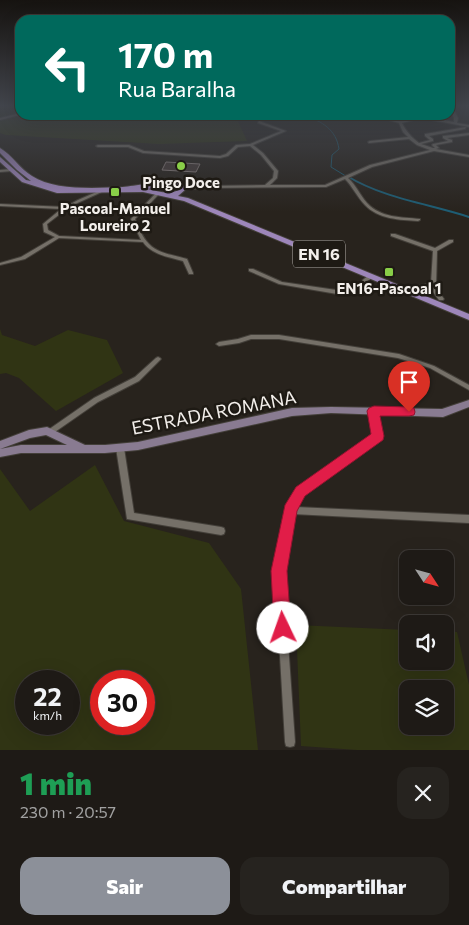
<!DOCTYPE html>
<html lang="pt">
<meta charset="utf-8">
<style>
body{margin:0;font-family:Commissioner,sans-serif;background:#26231f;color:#f1f3f6;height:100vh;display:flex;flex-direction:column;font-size:19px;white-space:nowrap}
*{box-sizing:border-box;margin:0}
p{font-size:16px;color:#a1a1a1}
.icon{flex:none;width:28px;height:28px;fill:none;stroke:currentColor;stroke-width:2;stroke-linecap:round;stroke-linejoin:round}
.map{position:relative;height:750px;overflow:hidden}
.details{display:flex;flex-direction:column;background:#1e1a16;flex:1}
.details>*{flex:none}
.hud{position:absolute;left:15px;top:15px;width:440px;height:105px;border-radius:15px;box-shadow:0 5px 20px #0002,0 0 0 1px #3c3835;background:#00695c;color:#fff;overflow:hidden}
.needle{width:32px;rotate:126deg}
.tools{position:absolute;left:399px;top:550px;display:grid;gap:10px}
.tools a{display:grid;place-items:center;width:55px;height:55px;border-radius:10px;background:#1e1a16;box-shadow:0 5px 20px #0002,0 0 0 1px #3c3835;font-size:25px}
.speed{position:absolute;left:15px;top:670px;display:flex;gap:10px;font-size:25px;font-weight:700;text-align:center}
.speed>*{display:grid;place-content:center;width:65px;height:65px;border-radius:50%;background:#1e1a16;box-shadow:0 5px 20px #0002,0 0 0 1px #3c3835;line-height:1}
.speed small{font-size:12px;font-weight:400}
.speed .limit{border:8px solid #d22;background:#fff;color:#111}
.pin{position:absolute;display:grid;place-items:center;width:42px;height:42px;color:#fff;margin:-51px -21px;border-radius:50% 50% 50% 0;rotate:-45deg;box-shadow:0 0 5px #0007}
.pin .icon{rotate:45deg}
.me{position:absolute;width:55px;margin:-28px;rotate:357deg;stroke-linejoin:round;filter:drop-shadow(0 0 4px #0008)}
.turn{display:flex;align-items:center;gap:18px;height:105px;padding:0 20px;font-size:22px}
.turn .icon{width:65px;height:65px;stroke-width:2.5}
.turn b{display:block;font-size:35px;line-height:42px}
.round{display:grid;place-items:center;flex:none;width:52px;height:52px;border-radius:15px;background:#26231f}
.head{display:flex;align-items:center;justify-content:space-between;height:85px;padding:0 20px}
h1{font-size:30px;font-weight:800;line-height:38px;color:#1e9e55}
.button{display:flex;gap:10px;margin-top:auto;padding:10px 20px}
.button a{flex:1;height:58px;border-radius:15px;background:#8c9099;color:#fff;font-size:20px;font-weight:800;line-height:58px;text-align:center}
.button a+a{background:#26231f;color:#f1f3f6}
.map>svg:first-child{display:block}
</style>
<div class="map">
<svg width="469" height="750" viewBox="0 0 469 750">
<rect width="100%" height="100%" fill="#28231d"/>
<!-- green -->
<g fill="#303414" fill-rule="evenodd">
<polygon points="0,107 20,107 20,115 244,115 237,119 247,141 159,144 6,135 0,133"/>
<polygon points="0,329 2,335 35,346 68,330 107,340 123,373 56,411 19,378 6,373 0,374"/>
<path d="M95,465L124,521L209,543L241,589L258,750H0V469L30,511ZM26,681H69V724H26ZM101,681H144V724H101Z"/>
<path d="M296,625L407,630L408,661H445V631L457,632L469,685V750H357L301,746ZM408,689H445V726H408Z"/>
</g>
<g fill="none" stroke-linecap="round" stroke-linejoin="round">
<!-- stream-far1 -->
<path stroke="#1e5d74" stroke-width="1" d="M305,115C322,122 336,129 339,149L332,155L331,167L349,178"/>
<!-- stream -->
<path stroke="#1e5d74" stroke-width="2" d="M347,176C383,198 429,204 469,217"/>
</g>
<!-- building -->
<polygon fill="#433937" stroke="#857a78" points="166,162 200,164 196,172 162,170"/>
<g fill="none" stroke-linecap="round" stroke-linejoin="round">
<!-- street casing -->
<g stroke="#433f39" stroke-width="2">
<g id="street">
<path d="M455,106H458L454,110L458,118L457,123L469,125V127L421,118L402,123C406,131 411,137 419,143L430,140L425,136V134L466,127L465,129L429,136L433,139V141L421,144L433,148H435L432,145L433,144L448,141L443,138V136L469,133V135L447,138L452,140V142L436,145L439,148L436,149L469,155V157L434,151L372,167L348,178C356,185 360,195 367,203C381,218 401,217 420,219V220L418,221C400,220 378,219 365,205C357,197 353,187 345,179L326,187L203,188L183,190L181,189L183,188L203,186L265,185L273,178L274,171L261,155L250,146L238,147L228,156L220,158L143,153L128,147H98L96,146L98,145H129L144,151L220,156L226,154L236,145L250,144L281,131L258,123L259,121L286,131L253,145L263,153L278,171L277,178L270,185H325L370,165L430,150L417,145L409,139L369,143L368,142L370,141L408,137L403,132L399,123L372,115H377L400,121L421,116L454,122V118L451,110Z"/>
<polygon points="20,113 20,115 0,120 0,118"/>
<polygon points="11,169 12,169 12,171 0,172 0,170"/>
<path d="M101,190L104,191L73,205L60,214L47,224L48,230L59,236L141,240L131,219L157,192H159V194L135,219C139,228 142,237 149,244C158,254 175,255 187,259L193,273V274H189L183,261C169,257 152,255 143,242L59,238L25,259L0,265V263L21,257L55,237L44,232L43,224L61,209L0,206V204L65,207L78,200Z"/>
<polygon points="391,234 395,234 435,248 449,240 453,240 453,242 437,251 436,288 444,299 443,300 439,300 430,288 431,286 413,290 410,288 411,287 431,283 433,251 391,236"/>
<polygon points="249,269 253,269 282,282 343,291 349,291 369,275 373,275 374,276 353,293 343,295 279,284 249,271"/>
<polygon points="251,335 279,335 399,354 434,366 469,385 469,390 430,368 398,358 279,339 251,339 239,343 219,346 216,344 219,342 238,339"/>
<polygon points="158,357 160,358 161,359 139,381 98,402 52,434 50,435 48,434 47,432 48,430 94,398 135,377 156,358"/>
<polygon points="371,409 375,409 376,411 382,436 380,438 304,494 296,507 469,515 469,523 293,514 283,571 295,742 294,746 290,747 286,746 285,742 275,571 286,510 298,490 374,435 370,411"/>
<polygon points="120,445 123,446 124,448 134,513 221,527 224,528 225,531 224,534 221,535 127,519 116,448 117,446"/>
</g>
</g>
<!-- secondary casing -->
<g stroke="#433f39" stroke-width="2">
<path id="secondary" d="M469,400V407L443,417L331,413L292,416L138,450L105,453H21L0,457V441L29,430L47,427L85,445H105L138,442L292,408L331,407L442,409ZM46,435L67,445H21L0,449L30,438Z"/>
</g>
<!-- primary casing -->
<g stroke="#433f39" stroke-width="2">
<path id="primary" d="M0,148C12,155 20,169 32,176C54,191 97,188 123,187C136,186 167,180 177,182C182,183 183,185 186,189L178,196L188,198L469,314V320L184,201L143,192L57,193L22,182L0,162V157L26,180L31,181L17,170L0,153ZM174,185L180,189C170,196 158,191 147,189Z"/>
</g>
<!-- street -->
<use href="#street" fill="#757068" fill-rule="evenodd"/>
<!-- secondary -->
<use href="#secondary" fill="#897b91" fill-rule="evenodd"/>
<!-- primary -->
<use href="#primary" fill="#9d86ba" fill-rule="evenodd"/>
</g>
<!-- sky -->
<linearGradient id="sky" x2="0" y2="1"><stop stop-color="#161310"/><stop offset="0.5" stop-color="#42454c"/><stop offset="1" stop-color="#42454c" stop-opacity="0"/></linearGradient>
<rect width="469" height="212" fill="url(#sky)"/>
<!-- route -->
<polygon fill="#e11d48" stroke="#92132f" points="374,406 409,407 414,408 415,412 414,415 409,416 380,416 384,436 383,440 305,496 297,511 287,571 291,628 289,634 283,636 277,634 274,628 271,571 285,505 296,487 371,434 367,411 369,408"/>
<!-- markers -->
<g fill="#89ce48" stroke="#1e1a14" stroke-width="2">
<circle cx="181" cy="166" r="5"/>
<rect x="110" y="187" width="10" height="10" rx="2.5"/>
<rect x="384" y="267" width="10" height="10" rx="2.5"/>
</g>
<g text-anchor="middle" stroke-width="5" stroke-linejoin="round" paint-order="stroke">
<!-- far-poi labels -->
<g font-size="15" font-weight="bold" fill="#f3efeb" stroke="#1e1a14">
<text x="181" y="188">Pingo Doce</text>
<text x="115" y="214">Pascoal-Manuel<tspan x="115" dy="17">Loureiro 2</tspan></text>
<text x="389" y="294">EN16-Pascoal 1</text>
</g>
<!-- shield labels -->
<rect fill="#1e1a14" stroke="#b3afaa" stroke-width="1" x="293" y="240.5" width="52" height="27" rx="4"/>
<g font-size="16" font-weight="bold" fill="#f3efeb">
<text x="319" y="260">EN 16</text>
</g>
<!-- street labels -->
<g font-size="18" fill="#f3efeb" stroke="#1e1a14">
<text transform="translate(214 413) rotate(-11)" y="6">ESTRADA ROMANA</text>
</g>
</g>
</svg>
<div class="tools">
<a><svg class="needle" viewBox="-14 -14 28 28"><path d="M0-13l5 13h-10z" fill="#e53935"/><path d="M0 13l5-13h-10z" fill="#a1a1a1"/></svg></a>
<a><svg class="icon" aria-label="sound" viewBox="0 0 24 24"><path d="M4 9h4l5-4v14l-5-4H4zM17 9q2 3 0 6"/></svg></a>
<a><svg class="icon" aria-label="layers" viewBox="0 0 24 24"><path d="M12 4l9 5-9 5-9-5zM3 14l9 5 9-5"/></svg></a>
</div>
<div class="speed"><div>22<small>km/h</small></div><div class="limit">30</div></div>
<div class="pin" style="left:409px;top:412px;background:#d93025"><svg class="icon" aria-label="arrive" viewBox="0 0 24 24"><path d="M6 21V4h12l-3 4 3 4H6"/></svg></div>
<svg class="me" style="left:283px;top:628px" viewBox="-20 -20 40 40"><circle r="19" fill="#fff"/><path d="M0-13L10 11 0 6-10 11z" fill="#e11d48"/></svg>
<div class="hud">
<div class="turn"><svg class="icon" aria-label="left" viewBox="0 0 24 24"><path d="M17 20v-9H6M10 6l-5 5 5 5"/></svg><div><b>170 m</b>Rua Baralha</div></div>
</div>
</div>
<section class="details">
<div class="head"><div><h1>1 min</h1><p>230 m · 20:57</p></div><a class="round"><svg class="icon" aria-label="close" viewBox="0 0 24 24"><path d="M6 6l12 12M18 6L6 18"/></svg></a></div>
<div class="button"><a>Sair</a><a>Compartilhar</a></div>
</section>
